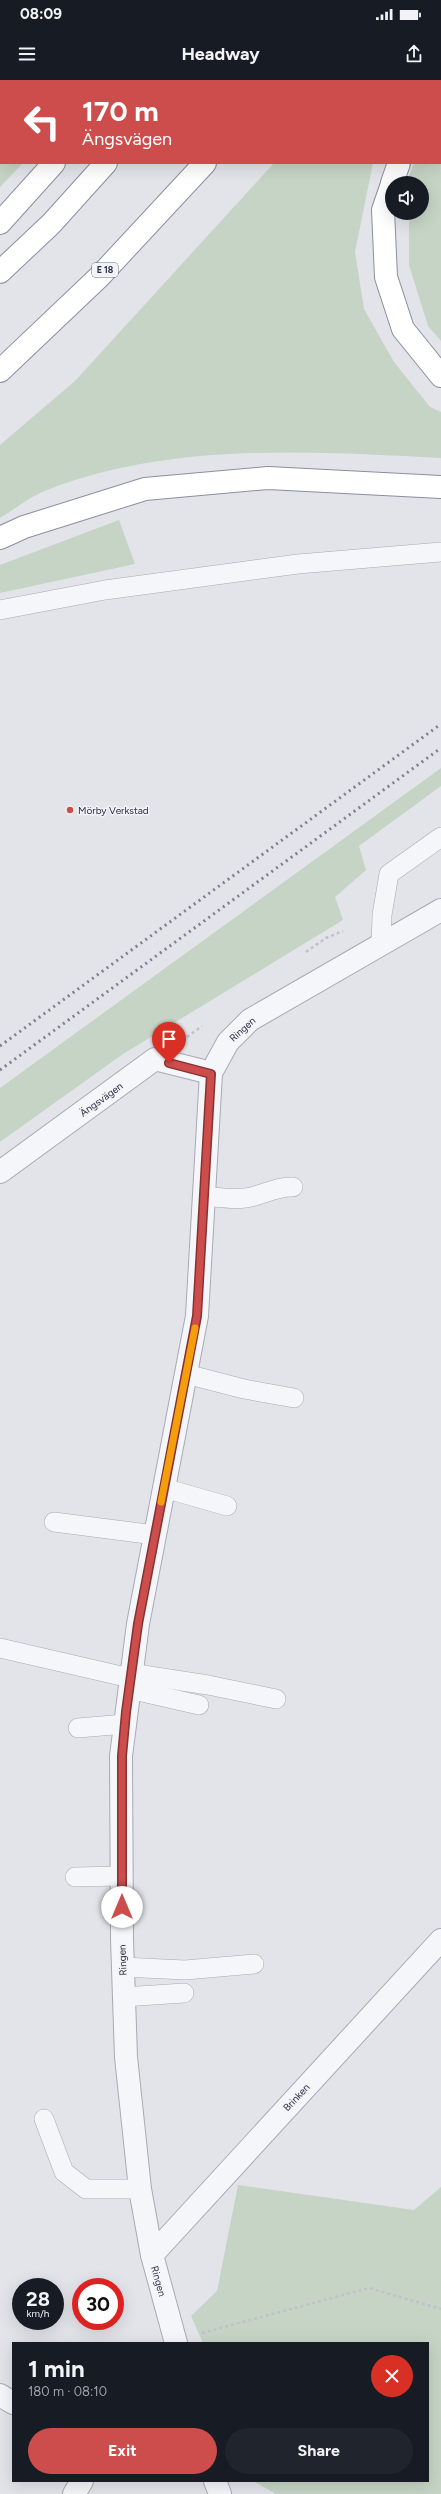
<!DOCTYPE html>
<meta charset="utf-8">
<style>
body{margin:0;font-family:Figtree,sans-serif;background:#20242c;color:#f1f3f6;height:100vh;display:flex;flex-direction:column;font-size:15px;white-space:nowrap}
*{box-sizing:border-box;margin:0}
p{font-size:13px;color:#9ea1a6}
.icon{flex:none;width:22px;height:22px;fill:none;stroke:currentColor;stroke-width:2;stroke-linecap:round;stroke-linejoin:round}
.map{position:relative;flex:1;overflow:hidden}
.drawer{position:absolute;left:12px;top:2262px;width:417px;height:140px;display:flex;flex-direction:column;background:#171b24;border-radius:0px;box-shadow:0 4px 16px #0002}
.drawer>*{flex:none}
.banner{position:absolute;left:0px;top:0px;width:441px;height:84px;box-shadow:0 4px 16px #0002;background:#cc4d4b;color:#fff;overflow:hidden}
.controls{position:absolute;left:385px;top:96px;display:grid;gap:8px}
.controls a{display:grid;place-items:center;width:44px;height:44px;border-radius:50%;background:#171b24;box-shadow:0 4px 16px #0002;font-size:20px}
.speed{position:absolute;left:12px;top:2198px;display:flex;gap:8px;font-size:20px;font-weight:700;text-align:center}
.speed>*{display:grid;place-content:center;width:52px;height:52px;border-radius:50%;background:#171b24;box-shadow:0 4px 16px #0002;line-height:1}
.speed small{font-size:10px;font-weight:400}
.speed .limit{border:6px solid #d22;background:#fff;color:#111}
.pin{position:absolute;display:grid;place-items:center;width:34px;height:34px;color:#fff;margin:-41px -17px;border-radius:50% 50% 50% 0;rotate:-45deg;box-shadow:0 0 4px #0007}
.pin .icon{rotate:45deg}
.me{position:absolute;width:44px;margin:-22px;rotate:0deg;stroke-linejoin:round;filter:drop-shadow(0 0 3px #0008)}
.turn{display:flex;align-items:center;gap:14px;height:84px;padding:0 16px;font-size:18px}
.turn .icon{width:52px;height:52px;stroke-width:2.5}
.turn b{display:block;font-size:28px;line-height:34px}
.round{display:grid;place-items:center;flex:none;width:42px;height:42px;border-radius:21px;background:#20242c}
.overview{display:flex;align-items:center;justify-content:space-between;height:68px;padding:0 16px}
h1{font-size:24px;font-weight:700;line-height:30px}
.primary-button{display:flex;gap:8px;margin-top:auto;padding:8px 16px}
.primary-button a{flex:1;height:46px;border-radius:24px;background:#cc4d4b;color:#fff;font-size:16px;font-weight:700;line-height:46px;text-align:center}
.primary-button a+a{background:#20242c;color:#f1f3f6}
.status{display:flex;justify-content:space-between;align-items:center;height:28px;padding:0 20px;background:#171b24;direction:ltr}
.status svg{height:11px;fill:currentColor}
header{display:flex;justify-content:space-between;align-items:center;height:52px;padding:0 16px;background:#171b24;font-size:18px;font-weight:700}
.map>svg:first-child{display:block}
</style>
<div class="status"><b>08:09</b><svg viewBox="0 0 49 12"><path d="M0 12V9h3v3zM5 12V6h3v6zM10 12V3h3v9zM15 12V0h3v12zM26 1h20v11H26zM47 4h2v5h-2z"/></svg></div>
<header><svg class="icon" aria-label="menu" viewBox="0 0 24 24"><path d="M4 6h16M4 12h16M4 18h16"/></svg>Headway<svg class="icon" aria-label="share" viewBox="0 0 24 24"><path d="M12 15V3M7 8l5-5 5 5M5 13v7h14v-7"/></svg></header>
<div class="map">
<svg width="441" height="2414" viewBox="0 0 441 2414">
<rect width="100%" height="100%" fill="#e2e4ea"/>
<!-- green -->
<g fill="#c5d4c4">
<polygon points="0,0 93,0 1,1 1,83 23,83 0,107"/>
<polygon points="441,18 441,261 428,246 409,185 409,133 422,133 422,103 409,103 409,96 414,83 440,83"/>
<path d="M274,83H373L355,172L364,229L394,282L430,327L441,332V378C311,371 171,362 47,410C31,416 15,429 0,438V365L75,301Z"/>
<polygon points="119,440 135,484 0,513 0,485"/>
<polygon points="441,688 441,706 359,766 366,790 335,817 343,840 123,974 0,1062 0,1008"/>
<polygon points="238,2105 414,2130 441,2107 441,2414 276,2414 253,2401 428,2401 428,2263 203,2263 191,2236 217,2211"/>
</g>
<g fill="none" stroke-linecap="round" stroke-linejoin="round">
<!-- service casing -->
<g stroke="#a7aab4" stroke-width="20">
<g id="service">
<polyline points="0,530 105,510 298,484 441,472"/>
<polyline points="381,864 382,835 389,794 441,757"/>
<path d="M204,1116C217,1117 232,1120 245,1118C262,1116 276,1106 293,1107"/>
<polyline points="186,1294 244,1309 294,1318"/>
<polyline points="164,1408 227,1426"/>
<polyline points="54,1442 155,1455"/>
<polyline points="0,1568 130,1598"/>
<polyline points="130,1593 208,1605 276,1619"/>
<polyline points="129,1609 199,1625"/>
<polyline points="78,1648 125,1644"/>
<polyline points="75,1797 121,1796"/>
<polyline points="122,1887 185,1890 254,1884"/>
<polyline points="123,1917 184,1913"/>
<polyline points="44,2039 64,2092 86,2109 140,2109"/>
</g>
</g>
<!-- minor casing -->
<g stroke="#a7aab4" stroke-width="24">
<g id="minor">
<polyline points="0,1092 155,979 211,993"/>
<polyline points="152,2175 441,1860"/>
<polyline points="176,2263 152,2175 140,2109 126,1977 122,1859 121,1676 138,1544 197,1236 211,993 228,962 250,940 441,830"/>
<polyline points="0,2315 13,2323"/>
<polyline points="215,2401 220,2414"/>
<polyline points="74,2414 82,2401"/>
</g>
</g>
<!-- motorway casing -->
<g stroke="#8a8fa1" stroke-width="24">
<g id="motorway">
<polyline points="125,1 125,0"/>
<polyline points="180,1 181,0"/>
<polyline points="276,1 277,0"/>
<polyline points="428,1 428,0"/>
<polyline points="392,103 399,83"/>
<polyline points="392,104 383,130 386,197 403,249 441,296"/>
<polyline points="0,143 54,83"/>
<polyline points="0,192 51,144 106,83"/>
<polyline points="0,291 99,197 205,83"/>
<polyline points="0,458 24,447 145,409 268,398 441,407"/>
</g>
</g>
<!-- path -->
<g stroke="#c0c2c9" stroke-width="2.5" stroke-dasharray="3 3" stroke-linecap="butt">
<polyline points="306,872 326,858 343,851"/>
<polyline points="187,957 202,946"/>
<polyline points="202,2253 369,2208 441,2229"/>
</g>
<!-- service -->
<use href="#service" stroke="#f5f6f9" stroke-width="19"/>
<!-- minor -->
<use href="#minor" stroke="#f5f6f9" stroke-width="22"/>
<!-- motorway -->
<use href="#motorway" stroke="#fff" stroke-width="22"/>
<!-- rail -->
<g stroke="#7c8194" stroke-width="3" stroke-dasharray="2 4" stroke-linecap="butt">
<polyline points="0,966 441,644"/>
<polyline points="0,990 441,668"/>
</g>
</g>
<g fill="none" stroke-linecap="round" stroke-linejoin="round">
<!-- route casing -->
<g stroke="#853231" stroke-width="10">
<polyline id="route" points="122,1827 122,1676 126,1632 138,1544 197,1236 211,994 169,983"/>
</g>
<!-- route -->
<use href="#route" stroke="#cc4d4b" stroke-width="7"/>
<!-- slow -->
<polyline stroke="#f59e0b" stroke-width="7" points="161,1422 195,1248"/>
</g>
<!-- markers -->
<circle fill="#cc4d4b" stroke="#f2f3f8" stroke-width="1.5" cx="70" cy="730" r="4"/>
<g text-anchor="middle" stroke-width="3" stroke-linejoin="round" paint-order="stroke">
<!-- shield labels -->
<rect fill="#f2f3f8" stroke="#666a79" stroke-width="1" x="92" y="183" width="26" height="14" rx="3"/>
<g font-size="9" font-weight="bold" fill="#2a2f42">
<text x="105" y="193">E 18</text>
</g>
<!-- poi labels -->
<g font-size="10" fill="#2a2f42" stroke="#f2f3f8" text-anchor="start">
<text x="78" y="734">Mörby Verkstad</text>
</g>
<!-- street labels -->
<g font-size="10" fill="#2a2f42" stroke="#f2f3f8">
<text transform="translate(242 949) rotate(-42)" y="4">Ringen</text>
<text transform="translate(101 1019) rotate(-36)" y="4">Ängsvägen</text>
<text transform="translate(122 1880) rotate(-92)" y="4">Ringen</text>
<text transform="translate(296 2017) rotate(-47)" y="4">Brinken</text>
<text transform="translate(159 2201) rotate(75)" y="4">Ringen</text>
</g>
</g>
</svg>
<div class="controls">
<a><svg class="icon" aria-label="sound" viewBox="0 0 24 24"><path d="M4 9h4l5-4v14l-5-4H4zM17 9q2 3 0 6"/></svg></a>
</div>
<div class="speed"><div>28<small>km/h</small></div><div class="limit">30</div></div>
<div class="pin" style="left:169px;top:983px;background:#d93025"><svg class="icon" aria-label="arrive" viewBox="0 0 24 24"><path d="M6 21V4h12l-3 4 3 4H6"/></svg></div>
<svg class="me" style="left:122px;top:1827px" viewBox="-20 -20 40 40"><circle r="19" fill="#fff"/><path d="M0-13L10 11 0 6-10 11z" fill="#cc4d4b"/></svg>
<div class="banner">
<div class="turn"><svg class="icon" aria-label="left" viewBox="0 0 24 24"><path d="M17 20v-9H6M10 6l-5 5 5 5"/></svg><div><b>170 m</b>Ängsvägen</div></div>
</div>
<section class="drawer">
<div class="overview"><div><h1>1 min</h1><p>180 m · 08:10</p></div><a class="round" style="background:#d93025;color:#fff"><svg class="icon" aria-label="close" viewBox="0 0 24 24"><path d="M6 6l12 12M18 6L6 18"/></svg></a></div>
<div class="primary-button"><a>Exit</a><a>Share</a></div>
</section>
</div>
